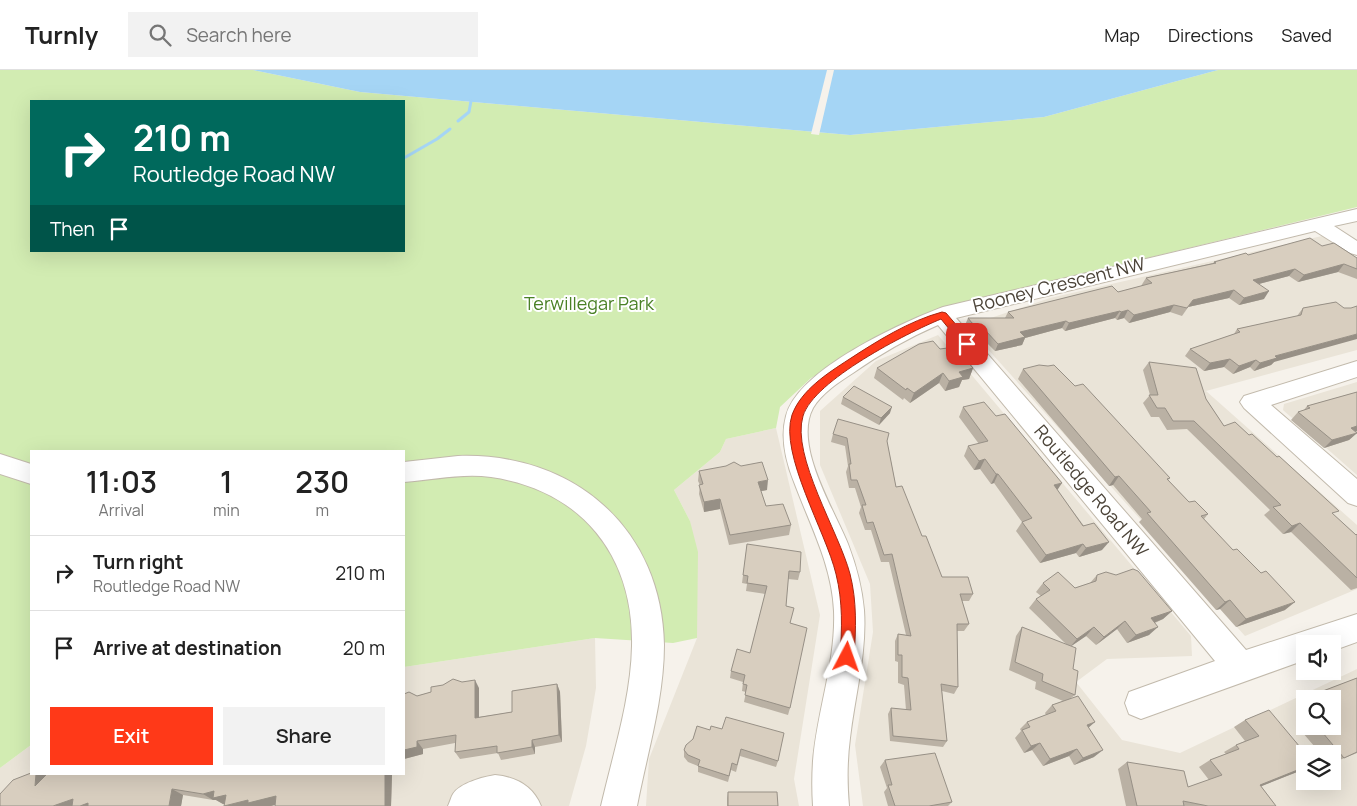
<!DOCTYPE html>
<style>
body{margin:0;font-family:Manrope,sans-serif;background:#f2f2f2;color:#222;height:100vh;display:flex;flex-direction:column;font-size:19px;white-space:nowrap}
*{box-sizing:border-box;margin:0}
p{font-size:16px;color:#767676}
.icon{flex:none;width:28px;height:28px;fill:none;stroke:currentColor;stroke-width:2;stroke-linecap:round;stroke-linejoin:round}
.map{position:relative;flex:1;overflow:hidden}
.sheet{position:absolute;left:30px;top:380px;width:375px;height:325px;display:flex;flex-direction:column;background:#fff;border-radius:0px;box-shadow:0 5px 20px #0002}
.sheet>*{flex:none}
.hud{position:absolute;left:30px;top:30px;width:375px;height:152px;border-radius:0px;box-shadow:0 5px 20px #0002;background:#00695c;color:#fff;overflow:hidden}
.buttons{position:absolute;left:1296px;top:565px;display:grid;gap:10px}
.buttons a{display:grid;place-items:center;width:45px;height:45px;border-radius:0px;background:#fff;box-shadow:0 5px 20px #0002;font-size:25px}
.pin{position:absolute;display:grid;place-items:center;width:42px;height:42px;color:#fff;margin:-21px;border-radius:10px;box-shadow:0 2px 8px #0006}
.me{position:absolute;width:55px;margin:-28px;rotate:4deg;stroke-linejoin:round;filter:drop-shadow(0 0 4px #0008)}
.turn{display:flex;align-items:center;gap:18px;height:105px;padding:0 20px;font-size:22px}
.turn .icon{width:65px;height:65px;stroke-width:2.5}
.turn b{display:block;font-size:35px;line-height:42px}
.then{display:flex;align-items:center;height:48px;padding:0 20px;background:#0003;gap:10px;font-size:19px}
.eta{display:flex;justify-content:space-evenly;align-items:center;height:85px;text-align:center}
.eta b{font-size:30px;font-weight:600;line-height:35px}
.primary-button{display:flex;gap:10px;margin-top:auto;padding:10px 20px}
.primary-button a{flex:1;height:58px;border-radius:0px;background:#ff3918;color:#fff;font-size:20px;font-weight:600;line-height:58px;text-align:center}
.primary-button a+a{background:#f2f2f2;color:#222}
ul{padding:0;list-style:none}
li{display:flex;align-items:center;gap:15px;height:75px;padding:0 20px;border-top:1px solid #e0e0e0}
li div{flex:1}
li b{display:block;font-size:19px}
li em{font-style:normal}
header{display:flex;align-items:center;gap:30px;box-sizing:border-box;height:70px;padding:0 25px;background:#fff;border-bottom:1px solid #e0e0e0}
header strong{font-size:24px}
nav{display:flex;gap:28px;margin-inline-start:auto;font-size:18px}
.search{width:350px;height:45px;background:#f2f2f2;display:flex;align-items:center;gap:12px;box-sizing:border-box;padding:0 18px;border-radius:0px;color:#767676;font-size:19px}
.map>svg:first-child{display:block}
</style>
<header>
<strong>Turnly</strong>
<div class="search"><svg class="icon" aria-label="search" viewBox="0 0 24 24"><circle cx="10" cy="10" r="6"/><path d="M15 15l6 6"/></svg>Search here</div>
<nav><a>Map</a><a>Directions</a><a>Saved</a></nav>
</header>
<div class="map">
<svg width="1357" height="736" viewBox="0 0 1357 736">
<rect width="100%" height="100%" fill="#f6f2eb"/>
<!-- residential -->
<g fill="#eae4d8" fill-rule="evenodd">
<polygon points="1322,166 1357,189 1357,280 1206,321 1357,455 1357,519 1245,566 967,256 1050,228"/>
<path d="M938,265L1191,566L1192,586L1107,589L1076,612L1122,670L1180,683L1357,599V736H863L855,675L873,562L870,514L820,395V341L876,291ZM1305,629H1332V656H1305ZM1305,684H1332V711H1305Z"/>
<polygon points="1357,312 1357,405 1283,340 1284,334"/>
<polygon points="776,358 820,545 794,709 799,736 646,736 649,689 697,568 690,451 674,420 720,382 726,369"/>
<polygon points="595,568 596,618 586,676 569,736 0,736 0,698 31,675 31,704 404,704 404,597"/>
</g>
<!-- green -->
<path fill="#d2ecb2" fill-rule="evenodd" d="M0,0H253L360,22L850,65L1044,47L1218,0H1357V137L938,239L811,308L780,337L776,358L726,369L720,382L674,420L690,451L698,482L697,568L673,573L595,568L404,597V381H31V675L0,698ZM31,31H404V181H31Z"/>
<!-- water -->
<polygon fill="#a5d5f5" points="253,0 1218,0 1044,47 850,65 360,22"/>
<!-- pier -->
<polygon fill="#f6f2eb" points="827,0 834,0 819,65 811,64"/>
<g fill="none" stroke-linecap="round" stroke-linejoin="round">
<!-- stream -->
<g stroke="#a5d5f5" stroke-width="3">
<polyline points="458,51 469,42 471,31"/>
<polyline points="404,88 437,69 450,59"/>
</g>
<!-- minor casing -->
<g stroke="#c2baac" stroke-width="2">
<g id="minor">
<path d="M1357,139V151L1334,156L1357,171V185L1350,183L1315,161L956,248L1246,580L1357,544V572L1332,581V574H1305V590L1141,649L1129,644L1125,633L1129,622L1215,591L938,255C908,268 880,284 853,303C839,312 822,323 813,338C793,375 834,439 848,474C856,495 862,517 864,540C867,583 855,625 850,668C847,691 847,713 849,736H813C812,721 812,706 813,691C817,641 836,592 834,541C832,495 810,455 794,412C786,392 780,368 786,346C798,299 901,253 943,237Z"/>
<polygon points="1357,291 1357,307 1271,335 1357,409 1357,436 1348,433 1244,338 1240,332 1244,326"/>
<polygon points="0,384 31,394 31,414 0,404"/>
<path d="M458,386C573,382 662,458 664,575C664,629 647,684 637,736H601C613,684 631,629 632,576C634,485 581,420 491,407C462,403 432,410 404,412V392Z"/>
<path d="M495,705C516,707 533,716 541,736H448C450,732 451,727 453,724C460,713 483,707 495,705Z"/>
</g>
</g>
<!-- minor -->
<use href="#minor" fill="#fff" fill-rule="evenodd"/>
</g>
<!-- wall -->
<g fill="#bab1a4">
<polygon points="1322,176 1357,188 1357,209 1338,202 1298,212 1289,206 1259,214 1264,229 1239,235 1229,228 1188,237 1182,246 1170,242 1129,253 1124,248 1117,250 1115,248 1065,261 1062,258 1025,268 1022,275 995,281 982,268 969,261 965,255 968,248 1005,248 1008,242 1118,222 1141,216 1146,208 1213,193 1214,192 1248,185"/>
<polygon points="1336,232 1271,295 1254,301 1250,297 1233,304 1224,297 1204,301 1185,286 1190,279 1234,264 1237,259 1297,246 1303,238"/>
<polygon points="940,279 973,298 969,309 962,310 959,317 945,321 939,313 910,333 904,328 903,330 874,308 877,298"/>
<polygon points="1149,292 1206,329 1224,356 1334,445 1356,465 1357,464 1357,518 1351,520 1291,462 1283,464 1264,445 1270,440 1187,359 1167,360 1159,347 1151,347 1143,333 1150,325 1143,300"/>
<polygon points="1023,299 1075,316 1170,408 1168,410 1189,432 1208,444 1204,449 1285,540 1236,557 1220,539 1216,540 1139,452 1142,449 1113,415 1109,416 1018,309"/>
<polygon points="1357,322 1357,361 1356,362 1357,363 1349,370 1324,378 1291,350 1298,342 1304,340 1307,336"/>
<polygon points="843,327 890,343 879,355 841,334"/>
<polygon points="963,337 1057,420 1102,480 1079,487 1076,483 1040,493 1016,461 1022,452 994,413 991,414 980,399 974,400 964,386 968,376 979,374 959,347"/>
<polygon points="833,364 887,371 896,417 922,466 942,507 973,524 969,531 962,531 969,554 964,561 957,561 958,617 954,624 942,621 947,671 943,677 890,671 888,644 891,638 906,640 904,615 898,613 898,592 895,591 895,571 898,564 906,565 889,492 881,492 871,460 865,460 859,443 861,437 855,418 849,418 846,402 848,396 845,376 831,372"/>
<polygon points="699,401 767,420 761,421 766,436 791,455 789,465 729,475 720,439 704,442 699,424 700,415 698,411"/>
<polygon points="747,474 800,502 798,510 788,509 786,536 790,553 790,638 788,645 744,632 746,622 742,621 743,612 730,608 731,601 750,583 765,524 746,521 747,514 742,513"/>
<polygon points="1097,505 1172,541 1163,549 1155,553 1149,565 1127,573 1117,559 1096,575 1086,566 1071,576 1075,625 1071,628 1088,658 1094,687 1074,695 1069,686 1043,696 1032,680 1024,683 1015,668 1021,661 1020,659 1027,652 1046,645 1045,643 1052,635 1063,631 1035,619 1036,612 1009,600 1016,566 1022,557 1067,575 1029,538 1036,529 1041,526 1036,522 1043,513 1075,518 1090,513"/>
<polygon points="1357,608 1357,683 1332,693 1332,684 1321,684 1296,655 1305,650 1305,642 1305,656 1332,656 1332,629 1307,629 1315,624"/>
<polygon points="557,614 560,622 562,672 535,677 535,684 501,690 498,683 460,689 455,682 455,673 423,679 423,684 404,689 404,624 417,626 431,622 479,618 479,647 512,642"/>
<polygon points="1245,650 1297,679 1305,697 1297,702 1261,716 1276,736 1126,736 1118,699 1127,692 1188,717 1209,710 1199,697 1210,690 1226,684 1224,682 1236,675 1245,671 1234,657"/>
<polygon points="697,656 778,691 776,697 740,686 736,702 731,700 728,712 698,702 698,696 688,692 684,687 684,680 693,669"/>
<polygon points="885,690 952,732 948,736 888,736 884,722 887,718 880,697"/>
<polygon points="31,704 42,704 46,705 47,704 392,704 391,736 275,736 275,735 271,736 224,736 225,734 223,734 216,730 213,730 183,725 181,736 0,736"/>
<polygon points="728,722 778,736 727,736 727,728"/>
</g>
<!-- shaded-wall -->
<g fill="#979086">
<polygon points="1344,194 1338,202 1298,212 1304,205"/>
<polygon points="1295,199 1289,206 1247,217 1253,210"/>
<polygon points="1234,220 1229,228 1188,237 1182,246 1193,230"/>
<polygon points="1269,221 1264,229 1239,235 1244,228"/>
<polygon points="1174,235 1170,242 1129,253 1134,245"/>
<polygon points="1128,240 1124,248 1117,250 1121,242"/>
<polygon points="1120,241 1115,248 1065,261 1069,253"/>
<polygon points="1066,251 1062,258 1025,268 1022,275 995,281 998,274 1020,262"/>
<polygon points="1357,264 1357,269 1274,292 1271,295 1254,301 1260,293 1275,286"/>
<polygon points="1230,289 1224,297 1204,301 1210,293"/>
<polygon points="1256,290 1250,297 1233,304 1239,296"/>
<polygon points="973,298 969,309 962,310 959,317 945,321 949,311 959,302"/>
<polygon points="943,303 939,313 910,333 914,323"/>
<polygon points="892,337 890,343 879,355 881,348"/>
<polygon points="1357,356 1357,361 1343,366 1351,358"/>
<polygon points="1357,363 1349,370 1324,378 1332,370"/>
<polygon points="985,389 980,399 974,400 979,391"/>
<polygon points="996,404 998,404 994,413 991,414"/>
<polygon points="1119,406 1113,415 1109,416 1115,407"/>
<polygon points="768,410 767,420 756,422 758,412"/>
<polygon points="1062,413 1056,422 1054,415"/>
<polygon points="720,429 720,439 704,442 704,432"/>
<polygon points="1300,453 1291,462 1283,464 1292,456"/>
<polygon points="1109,472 1102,480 1079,487 1086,478"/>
<polygon points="1083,474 1076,483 1040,493 1046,485"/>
<polygon points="1230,530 1220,539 1216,540 1225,532"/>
<polygon points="1295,532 1285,540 1236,557 1246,549"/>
<polygon points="1172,541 1163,549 1143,557 1151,548"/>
<polygon points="1125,551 1117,559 1096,575 1104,567"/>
<polygon points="1094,557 1086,566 1070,577 1077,569"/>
<polygon points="1158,557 1149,565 1127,573 1136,565"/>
<polygon points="475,610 479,618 479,655 475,648"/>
<polygon points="557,614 560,622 562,672 559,665"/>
<polygon points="1095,652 1087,659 1087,655"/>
<polygon points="532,670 535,677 535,684 532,677"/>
<polygon points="417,671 423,679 423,684 404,689 404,680"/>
<polygon points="1040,673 1032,680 1024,683 1031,676"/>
<polygon points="1077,679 1069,686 1043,696 1050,689"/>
<polygon points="1103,680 1094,687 1074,695 1083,688"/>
<polygon points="1305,697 1297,702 1247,722 1260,715"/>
<polygon points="36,704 42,704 50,707 35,716"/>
<polygon points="385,704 392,704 391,736 385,736"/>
<polygon points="172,719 183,725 181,736 169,736"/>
<polygon points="214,721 226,725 236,731 223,734 216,730 213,730 203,724"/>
<polygon points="276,726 285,732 271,736 225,736 248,730"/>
<polygon points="73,729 88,733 95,736 53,736"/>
</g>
<!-- building -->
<g fill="#d8cebf" stroke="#979086">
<polygon points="1310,168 1322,176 1334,173 1357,188 1357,199 1344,194 1304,205 1295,199 1253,210 1269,221 1244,228 1234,220 1193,230 1187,238 1174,235 1134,245 1128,240 1121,242 1120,241 1069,253 1066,251 1020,262 1025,267 998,274 985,260 972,253 968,248 1014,248 1008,242 1112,216 1118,222 1152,213 1146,208 1216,193 1214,192 1246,183 1248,185"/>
<polygon points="1336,232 1344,238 1351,238 1357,236 1357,264 1275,286 1277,288 1260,293 1256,290 1239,296 1230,289 1210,293 1190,279 1240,262 1237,259 1301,245 1303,238"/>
<polygon points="933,271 940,279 955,277 973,298 959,302 963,307 949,311 943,303 914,323 907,318 906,320 877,298 919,274"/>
<polygon points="1149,292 1196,298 1206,329 1224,356 1235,352 1249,365 1252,364 1277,387 1279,386 1339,441 1332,443 1356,465 1357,464 1357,508 1300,453 1292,456 1273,437 1281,435 1194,351 1173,351 1165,338 1157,338 1149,325 1158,325"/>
<polygon points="1039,295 1048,296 1054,295 1075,316 1083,314 1170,408 1167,409 1189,432 1195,431 1208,444 1201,446 1233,480 1237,479 1261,503 1266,501 1295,532 1246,549 1230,530 1225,532 1147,443 1151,442 1119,406 1115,407 1023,299"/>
<polygon points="854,316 892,337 881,348 843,327"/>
<polygon points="1357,322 1357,356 1351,358 1357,363 1332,370 1298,342 1310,338 1307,336"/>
<polygon points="984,332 996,346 1005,344 1062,413 1054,415 1083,456 1094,453 1109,472 1086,478 1083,474 1046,485 1022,452 1032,448 998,404 996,404 985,389 979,391 968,376 988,371 963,337"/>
<polygon points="838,349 889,363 887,371 896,417 902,416 922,466 926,466 942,507 968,507 973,524 960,524 969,554 957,554 958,617 941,614 947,671 893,666 891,638 911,640 908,608 902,607 902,585 898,585 898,564 911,566 892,484 884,485 873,452 867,453 862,435 866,435 857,410 851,410 849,394 851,394 847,368 833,364"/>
<polygon points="734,392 741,396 762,392 768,410 758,412 766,436 783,434 791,455 730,465 720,429 704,432 699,415 703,414 699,401 726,396"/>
<polygon points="747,474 801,482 800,502 789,501 786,536 794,538 790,553 807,558 790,638 745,625 747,615 743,614 745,605 731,601 737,579 750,583 767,516 747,513 748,506 743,505"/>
<polygon points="1133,499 1138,501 1172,541 1151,548 1158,557 1136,565 1125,551 1104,567 1094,557 1077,569 1036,529 1050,520 1043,513 1058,502 1075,518 1096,511 1097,505 1106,502 1116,505"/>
<polygon points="1022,557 1076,578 1073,599 1078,601 1075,625 1042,611 1043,604 1015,592"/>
<polygon points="1357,608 1357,682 1344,688 1317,656 1332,656 1332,629 1319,629 1315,624"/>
<polygon points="453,609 462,612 475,610 475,648 512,642 512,621 557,614 559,665 532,670 532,677 497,683 497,676 455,682 456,665 417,671 417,677 404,680 404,624 409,622 417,626 431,622 431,617 443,615"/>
<polygon points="1078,626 1095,652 1087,655 1103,680 1083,688 1077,679 1050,689 1040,673 1031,676 1022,660 1030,657 1027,652 1056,641 1052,635"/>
<polygon points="1269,640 1300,677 1297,678 1305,688 1305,697 1260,715 1276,736 1208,736 1183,731 1184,736 1137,736 1127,692 1184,701 1188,717 1222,705 1210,690 1239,679 1236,675 1259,666 1245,650"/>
<polygon points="726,647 784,663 778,691 741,679 737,695 732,693 729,706 698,696 700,690 688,685 684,680 686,675 693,669 697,656 710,660 711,656 722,659"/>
<polygon points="935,683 952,732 929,736 895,736 888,715 892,715 885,690"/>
<polygon points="31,703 31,704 36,704 35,716 47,704 385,704 385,736 275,736 276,726 248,733 248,730 224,736 226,725 213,728 214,721 203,724 172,719 169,736 88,736 88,733 80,736 72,736 73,729 53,736 0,736 0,724 13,710"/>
<polygon points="728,722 777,722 778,736 728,736"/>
</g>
<!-- route -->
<path fill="#ff3918" stroke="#a62510" d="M942,242L946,243L971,272V277H964L941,249C907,263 814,310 803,346C791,386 839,462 850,504C857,531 856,559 854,587L852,592L847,594L842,592L840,587C842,559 843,532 836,504C826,462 779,384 792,345C801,320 828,303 848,290C877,271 909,251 942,242Z"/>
<g text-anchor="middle" stroke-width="4" stroke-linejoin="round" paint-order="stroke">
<!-- street labels -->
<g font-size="18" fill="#4b4338" stroke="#fff">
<text transform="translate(1059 215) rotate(-14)" y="6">Rooney Crescent NW</text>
<text transform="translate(1091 421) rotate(50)" y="6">Routledge Road NW</text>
</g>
<!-- park labels -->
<g font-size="18" fill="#4a8126" stroke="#fff">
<text x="589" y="240">Terwillegar Park</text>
</g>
</g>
</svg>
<div class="buttons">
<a><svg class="icon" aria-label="sound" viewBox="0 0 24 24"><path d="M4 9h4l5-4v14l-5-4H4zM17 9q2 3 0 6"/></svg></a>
<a><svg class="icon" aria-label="search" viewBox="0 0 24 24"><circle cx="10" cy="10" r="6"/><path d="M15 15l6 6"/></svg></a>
<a><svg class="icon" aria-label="layers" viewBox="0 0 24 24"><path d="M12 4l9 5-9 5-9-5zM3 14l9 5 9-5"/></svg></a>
</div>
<div class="pin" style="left:967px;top:274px;background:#d93025"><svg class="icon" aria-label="arrive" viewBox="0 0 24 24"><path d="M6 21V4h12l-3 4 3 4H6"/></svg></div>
<svg class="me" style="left:847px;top:587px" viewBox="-20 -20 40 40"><path d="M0-17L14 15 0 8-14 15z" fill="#ff3918" stroke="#fff" stroke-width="4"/></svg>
<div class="hud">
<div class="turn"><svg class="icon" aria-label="right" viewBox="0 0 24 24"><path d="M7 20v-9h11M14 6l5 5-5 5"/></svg><div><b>210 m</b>Routledge Road NW</div></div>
<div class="then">Then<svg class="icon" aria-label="arrive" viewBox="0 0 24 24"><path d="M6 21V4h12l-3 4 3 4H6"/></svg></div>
</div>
<section class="sheet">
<div class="eta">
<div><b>11:03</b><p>Arrival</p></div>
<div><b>1</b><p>min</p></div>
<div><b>230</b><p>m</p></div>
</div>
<ul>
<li><svg class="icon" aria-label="right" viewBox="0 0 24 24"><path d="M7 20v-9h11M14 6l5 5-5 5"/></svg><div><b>Turn right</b><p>Routledge Road NW</p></div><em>210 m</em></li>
<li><svg class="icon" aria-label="arrive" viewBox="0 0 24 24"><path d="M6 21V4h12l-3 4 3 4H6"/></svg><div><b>Arrive at destination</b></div><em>20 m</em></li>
</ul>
<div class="primary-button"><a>Exit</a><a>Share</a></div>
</section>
</div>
